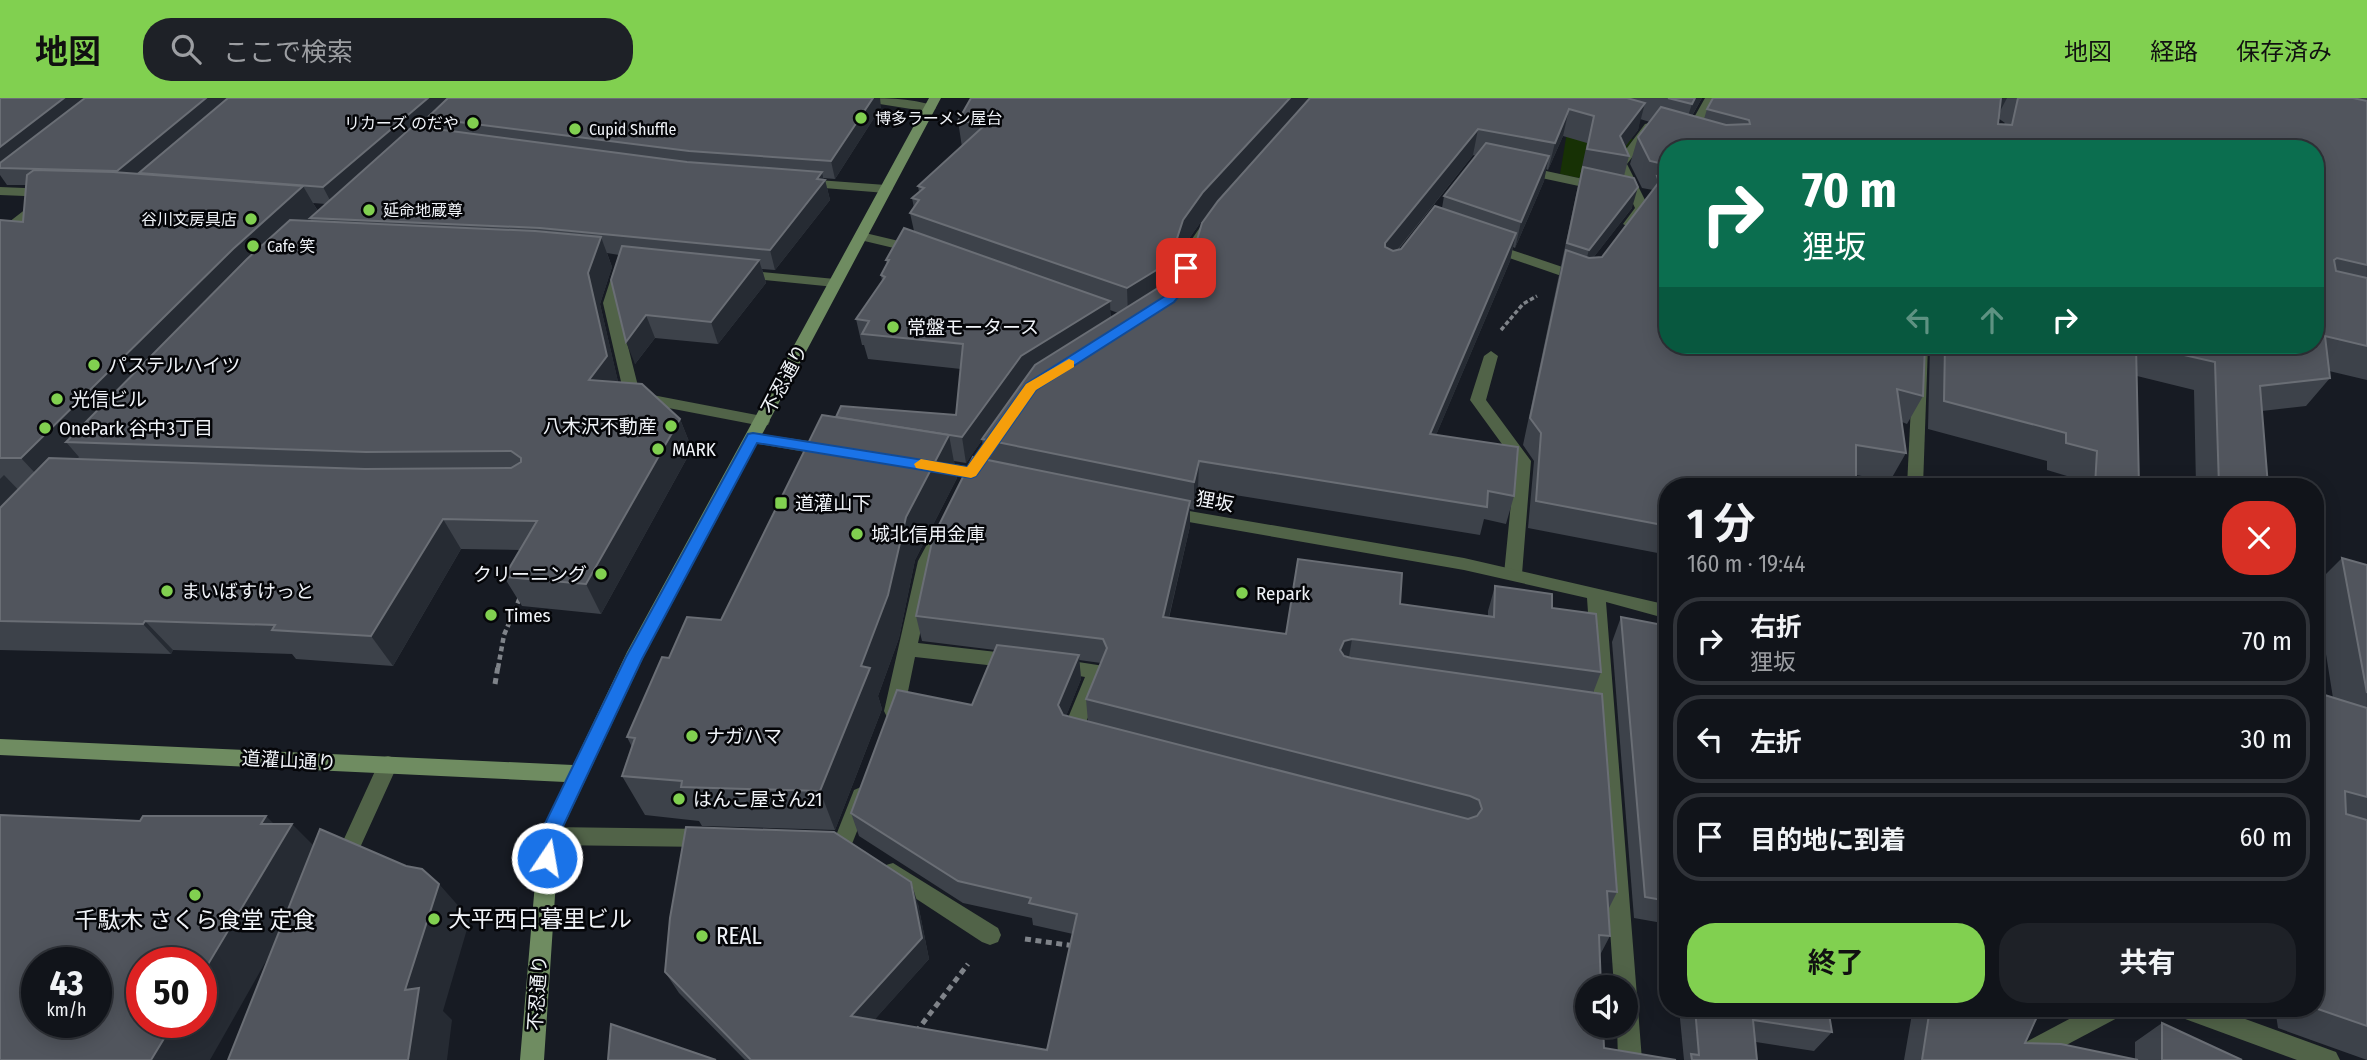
<!DOCTYPE html>
<html lang="ja">
<meta charset="utf-8">
<style>
body{margin:0;font-family:"Fira Sans Condensed","Noto Sans JP",sans-serif;background:#1e2127;color:#f1f3f6;height:100vh;display:flex;flex-direction:column;font-size:26px;white-space:nowrap}
*{box-sizing:border-box;margin:0}
p{font-size:23px;color:#9c9ea2}
.icon{flex:none;width:38px;height:38px;fill:none;stroke:currentColor;stroke-width:2;stroke-linecap:round;stroke-linejoin:round}
.map{position:relative;flex:1;overflow:hidden}
.details{position:absolute;left:1659px;top:380px;width:665px;height:539px;display:flex;flex-direction:column;background:#11141a;border-radius:28px;box-shadow:0 4px 18px #0003,0 0 0 2px #303339}
.details>*{flex:none}
.guide{position:absolute;left:1659px;top:42px;width:665px;height:214px;border-radius:28px;box-shadow:0 4px 18px #0003,0 0 0 2px #303339;background:#0b6e4f;color:#fff;overflow:hidden}
.controls{position:absolute;left:1575px;top:877px;display:grid;gap:14px}
.controls a{display:grid;place-items:center;width:63px;height:63px;border-radius:50%;background:#11141a;box-shadow:0 4px 18px #0003,0 0 0 2px #303339;font-size:35px}
.speed{position:absolute;left:21px;top:849px;display:flex;gap:14px;font-size:35px;font-weight:700;text-align:center}
.speed>*{display:grid;place-content:center;width:91px;height:91px;border-radius:50%;background:#11141a;box-shadow:0 4px 18px #0003,0 0 0 2px #303339;line-height:1}
.speed small{font-size:18px;font-weight:400}
.speed .limit{border:10px solid #d22;background:#fff;color:#111}
.pin{position:absolute;display:grid;place-items:center;width:60px;height:60px;color:#fff;margin:-30px;border-radius:14px;box-shadow:0 4px 10px #0006}
.me{position:absolute;width:77px;margin:-38px;rotate:12deg;stroke-linejoin:round;filter:drop-shadow(0 0 5px #0008)}
.turn{display:flex;align-items:center;gap:24px;height:147px;padding:0 28px;font-size:32px}
.turn .icon{width:91px;height:91px;stroke-width:2.5}
.turn b{display:block;font-size:49px;line-height:60px}
.lanes{display:flex;align-items:center;height:66px;padding:0 28px;background:#0003;justify-content:center;gap:35px;direction:ltr}
.lanes .off{opacity:.35}
.round{display:grid;place-items:center;flex:none;width:74px;height:74px;border-radius:28px;background:#1e2127}
.head{display:flex;align-items:center;justify-content:space-between;height:119px;padding:0 28px}
h1{font-size:42px;font-weight:700;line-height:52px}
.primary-button{display:flex;gap:14px;margin-top:auto;padding:14px 28px}
.primary-button a{flex:1;height:80px;border-radius:28px;background:#81d050;color:#111;font-size:28px;font-weight:700;line-height:80px;text-align:center}
.primary-button a+a{background:#1e2127;color:#f1f3f6}
ul{padding:0;list-style:none}
li{display:flex;align-items:center;gap:21px;height:88px;margin:0 14px 10px;padding:0 14px;border:4px solid #303339;border-radius:28px}
li div{flex:1}
li b{display:block;font-size:26px}
li em{font-style:normal}
header{display:flex;align-items:center;gap:42px;box-sizing:border-box;height:98px;padding:0 35px;background:#81d050;color:#111}
header strong{font-size:33px}
nav{display:flex;gap:38px;margin-inline-start:auto;font-size:24px}
.search{width:490px;height:63px;background:#1e2127;display:flex;align-items:center;gap:18px;box-sizing:border-box;padding:0 24px;border-radius:28px;color:#9c9ea2;font-size:26px}
.map>svg:first-child{display:block}
</style>
<header>
<strong>地図</strong>
<div class="search"><svg class="icon" aria-label="search" viewBox="0 0 24 24"><circle cx="10" cy="10" r="6"/><path d="M15 15l6 6"/></svg>ここで検索</div>
<nav><a>地図</a><a>経路</a><a>保存済み</a></nav>
</header>
<div class="map">
<svg width="2367" height="962" viewBox="0 0 2367 962">
<rect width="100%" height="100%" fill="#171b23"/>
<!-- green -->
<polygon fill="#173105" points="1568,28 1633,41 1616,64 1627,90 1560,76"/>
<g fill="none" stroke-linecap="round" stroke-linejoin="round">
<!-- path-far2 -->
<polyline stroke="#7f8389" stroke-width="3.5" stroke-dasharray="4.5 2.5" stroke-linecap="butt" points="1501,232 1523,206 1537,198"/>
<!-- path-far1 -->
<polyline stroke="#7f8389" stroke-width="4.5" stroke-dasharray="5 3.5" stroke-linecap="butt" points="498,570 504,537 521,497"/>
<!-- path -->
<g stroke="#7f8389" stroke-width="5" stroke-dasharray="6 4.5" stroke-linecap="butt">
<polyline points="495,586 498,568"/>
<polyline points="1025,841 1075,848"/>
<polyline points="916,934 968,866"/>
</g>
<!-- service -->
<g fill="#516348" fill-rule="evenodd">
<path d="M861,0C881,0 921,0 936,10L930,14L867,4Z"/>
<polygon points="1705,0 1717,0 1693,42 1685,42 1683,39"/>
<polygon points="1649,25 1655,29 1627,66 1649,110 1635,129 1630,130 1623,126 1635,110 1615,66 1645,26"/>
<polygon points="1523,68 1602,85 1608,89 1602,93 1518,75 1518,69"/>
<polygon points="804,81 886,87 893,91 886,95 799,88 799,82"/>
<polygon points="0,89 49,91 56,95 49,99 0,97"/>
<polygon points="40,100 47,104 45,107 0,142 0,131"/>
<polygon points="1208,124 1215,128 1199,151 1188,188 1181,192 1176,191 1174,188 1185,151 1203,125"/>
<polygon points="861,134 924,149 926,152 919,156 856,141 856,135"/>
<polygon points="1491,145 1586,177 1588,180 1581,184 1576,183 1486,152 1486,146"/>
<polygon points="620,170 627,174 617,205 638,288 642,295 762,318 768,319 770,323 768,327 762,328 632,303 622,288 603,205 613,174"/>
<polygon points="740,172 835,181 842,185 835,189 735,179 735,173"/>
<polygon points="1914,247 1928,247 1923,388 1907,388"/>
<polygon points="1491,253 1498,258 1486,302 1531,363 1522,476 1519,481 1507,481 1504,476 1515,364 1470,302 1484,258"/>
<polygon points="938,435 947,441 936,463 918,545 1014,556 1021,558 1023,563 1021,568 1014,570 915,559 904,613 901,619 894,621 887,619 884,613 918,463 932,437"/>
<polygon points="1059,561 1104,568 1106,573 1085,627 1092,634 1089,640 1082,642 1066,638 1063,632 1085,579 1052,573 1050,568 1052,563"/>
<polygon points="388,658 395,660 398,666 353,765 350,772 343,774 336,772 333,765 381,660"/>
<polygon points="861,689 868,692 871,698 850,751 843,754 836,751 833,745 854,692"/>
<polygon points="549,729 706,731 713,734 716,740 713,746 706,749 549,747 542,744 539,738 542,732"/>
<polygon points="893,765 998,830 1001,837 998,844 990,847 982,844 886,781 883,774 886,767"/>
<polygon points="2090,910 2124,910 2121,918 2038,962 2003,962 2007,954"/>
<polygon points="2174,910 2215,910 2336,954 2340,962 2297,962 2177,918"/>
</g>
<!-- minor -->
<g fill="#516348" fill-rule="evenodd">
<polygon points="753,335 829,346 837,352 829,358 747,344 745,340"/>
<polygon points="933,362 988,372 996,378 988,384 927,372 925,368 927,364"/>
<polygon points="1166,409 1464,460 1668,507 1668,521 1606,504 1642,962 1618,962 1617,928 1626,928 1626,889 1614,889 1587,500 1464,472 1160,419 1158,415 1160,411"/>
</g>
<!-- secondary -->
<polygon fill="#6f8c61" fill-rule="evenodd" points="929,0 941,0 643,560 559,738 544,962 520,962 539,738 565,684 0,657 0,641 573,667 627,554"/>
</g>
<!-- wall -->
<g fill="#3d424a" fill-rule="evenodd">
<path d="M0,0L881,9L835,81L823,80L824,82H825L830,102L775,172L762,171L766,185L718,246L655,240L635,266L619,157L607,155L612,169L600,206L618,284L680,321L692,351L601,516L522,508L504,479L520,452L461,451L393,568L296,561L292,556L173,552L171,556L0,552V122L23,124L26,87H7L0,77ZM428,23L432,31L421,29ZM313,105L326,106L318,113Z"/>
<path d="M971,0H1702L1692,18L1704,21L1707,11L1713,0H2367V282L2329,273L2330,280L2306,308L2262,313L2268,388H2196L2194,292L2137,278L2139,388H2076L2077,381L2047,372V363L1928,331L1930,247H2315L1668,51V247H1925L1923,298L1907,326L1902,324L1906,355L1890,383L1856,377L1668,388V457L1528,430L1534,363L1523,347L1587,45L1563,38L1548,72L1546,71L1544,83L1515,150L1513,149L1510,163L1436,337L1514,398L1506,426L1484,421L1480,437L1198,391L1194,412L1190,411V428L1169,520L1286,536L1400,506L1488,518V513L1495,488L1552,510L1601,574L1593,595L1617,794L1608,812L1610,838L1600,857L1604,950L1676,962H745L679,895L665,874L918,806L929,861L874,922L1047,952L1073,836L1033,827L1032,820L963,805L859,738L851,715L972,607L995,552L922,543L916,518L985,361L982,342L966,365L954,363L957,380L915,462L899,540L878,598L882,611L835,732L702,728L699,723L645,717L622,678L632,649L627,639L669,560L721,522L836,319L956,317L961,271L868,261L864,247H862L856,221L882,183L881,177L887,166L886,162L914,133L910,115L914,110L912,100L919,94L918,88L962,49L958,23ZM1998,20L2005,25L2004,26H1998ZM1640,21L1650,24L1638,39L1630,66L1642,90L1653,92L1602,159L1593,160L1632,110L1624,78L1629,58L1625,48L1638,32ZM1473,57L1476,58L1444,98L1442,110L1401,151L1398,152ZM1210,113L1191,162L1177,178L1174,180L1183,149L1203,121ZM1110,212L1118,215L1111,220ZM1079,562L1101,565L1086,601L1088,624L1066,618L1081,581Z"/>
<polygon points="2342,460 2367,467 2367,962 2278,930 2275,910 2315,910 2333,600 2315,487"/>
<polygon points="1621,519 1668,528 1668,826 1634,820 1612,544"/>
<polygon points="1679,910 1828,910 1832,934 1814,953 1756,944 1757,962 1684,962"/>
<polygon points="1913,910 2041,910 2025,945 2135,961 2135,944 2162,925 2242,962 1904,962"/>
</g>
<!-- shaded-wall -->
<g fill="#262b33">
<polygon points="64,0 97,0 0,70 0,49"/>
<polygon points="206,0 236,0 139,75 142,79 129,90 117,73"/>
<polygon points="428,0 455,0 427,20 428,23 332,106 323,89"/>
<polygon points="873,0 880,0 881,9 835,81 831,63"/>
<polygon points="1290,0 1312,0 1203,121 1183,149 1172,187 1128,218 1127,190 1183,122 1203,94"/>
<polygon points="1695,0 1702,0 1683,33 1692,6"/>
<polygon points="2000,0 2007,0 1997,19"/>
<polygon points="1645,5 1638,32 1619,57 1620,38"/>
<polygon points="1569,11 1563,38 1548,72 1555,45"/>
<polygon points="1478,31 1473,57 1381,172 1385,145"/>
<polygon points="1549,58 1544,83 1515,150 1521,124"/>
<polygon points="822,74 824,84 825,82 830,102 775,172 770,152"/>
<polygon points="303,88 320,117 310,120 312,125 66,344 79,359 49,390 21,360 233,151"/>
<polygon points="1638,89 1632,110 1583,173 1589,152"/>
<polygon points="1516,135 1510,163 1425,363 1430,336"/>
<polygon points="601,139 612,169 600,206 619,288 589,282 588,175"/>
<polygon points="759,162 766,185 718,246 711,224"/>
<polygon points="1110,203 1111,229 1024,283 966,365 962,339 1021,258"/>
<polygon points="646,217 655,240 635,266 626,244"/>
<polygon points="680,321 692,351 601,516 586,486"/>
<polygon points="949,337 957,380 915,462 899,540 878,598 882,611 835,732 820,693 861,568 906,419"/>
<polygon points="1199,363 1198,391 1194,412 1194,384"/>
<polygon points="4,377 33,407 0,440 0,381"/>
<polygon points="1190,403 1190,428 1163,544 1163,519"/>
<polygon points="443,421 461,451 393,568 371,538"/>
<polygon points="145,523 173,552 171,556 143,526"/>
<polygon points="1352,541 1348,565 1340,552 1344,543"/>
<polygon points="1079,557 1081,581 1061,631 1058,607"/>
<polygon points="266,718 285,737 292,726 325,759 210,962 151,962 174,924 201,924 201,878 261,726"/>
<polygon points="911,784 918,806 929,861 860,938 851,918"/>
<polygon points="439,786 470,821 443,913 452,922 447,962 408,962 405,892"/>
</g>
<!-- building -->
<g fill="#51555d" stroke="#6a6e75" stroke-width="2" fill-rule="evenodd">
<polygon points="0,0 64,0 0,49"/>
<polygon points="85,0 206,0 117,73 0,70 0,65"/>
<polygon points="228,0 428,0 323,89 139,75"/>
<polygon points="448,0 873,0 831,63 689,53 427,20"/>
<polygon points="971,0 1290,0 1203,94 1183,122 1171,159 1163,168 1127,190 910,115 919,102 912,100 924,90 918,88 986,26 958,23"/>
<polygon points="1310,0 1627,0 1645,5 1620,38 1629,58 1587,51 1594,18 1569,11 1555,45 1478,31 1385,145 1385,149 1393,153 1401,151 1435,108 1516,135 1430,336 1518,349 1514,398 1488,393 1487,409 1199,363 1194,384 982,341 1035,267 1177,178 1191,162 1202,125 1218,103"/>
<polygon points="1668,0 1695,0 1692,6"/>
<polygon points="1713,0 2001,0 1998,26 2012,27 2018,0 2353,0 2367,3 2367,167 2337,160 2334,162 2336,173 2367,180 2367,248 2325,238 2330,280 2260,288 2268,388 2219,388 2215,264 2140,247 2315,247 2315,51 1668,51 1668,67 1650,63 1638,39 1661,9 1726,27 1750,26 1749,22 1707,11"/>
<polygon points="413,28 687,64 822,74 817,81 825,82 770,152 540,130 310,120"/>
<polygon points="1486,45 1549,58 1521,124 1444,98"/>
<polygon points="1583,69 1634,80 1638,89 1589,152 1567,145"/>
<polygon points="34,72 113,74 303,88 233,151 21,360 0,360 0,122 23,124 27,77"/>
<polygon points="1657,78 1668,79 1668,247 1925,247 1923,298 1897,291 1906,355 1856,347 1856,388 1668,388 1668,428 1536,403 1541,335 1530,320 1566,152 1589,160 1602,159 1659,84"/>
<polygon points="290,122 535,133 601,139 588,175 607,258 589,282 642,286 680,321 586,486 504,479 537,423 443,421 371,538 272,532 275,527 145,523 143,526 0,523 0,410 49,360 365,371 511,370 521,364 521,360 511,353 366,354 66,344 247,161"/>
<polygon points="904,130 1110,203 1021,258 962,339 836,319 841,308 956,317 963,246 862,236 869,223 856,221 885,179 881,177 889,162 886,162"/>
<polygon points="622,148 759,162 711,224 646,217 626,244 611,182"/>
<polygon points="1945,247 2136,247 2139,388 2095,388 2097,353 2066,345 2066,335 1944,303"/>
<polygon points="822,317 949,337 906,419 888,497 861,568 870,570 820,693 681,689 682,683 622,678 635,640 627,639 662,559 669,560 687,519 721,522"/>
<polygon points="973,359 1190,403 1163,519 1286,536 1298,461 1402,475 1400,506 1494,519 1495,488 1552,496 1552,510 1596,516 1601,574 1352,541 1344,543 1340,552 1344,558 1351,560 1602,596 1617,794 1607,793 1610,838 1599,837 1601,889 1587,889 1587,928 1603,928 1604,950 1676,962 751,962 665,874 670,820 686,729 834,734 911,784 922,840 851,918 1047,952 1077,816 1029,805 1031,800 958,783 851,715 897,592 972,607 997,547 1079,557 1058,607 1063,617 1468,721 1477,718 1482,711 1479,702 1470,698 1086,601 1107,550 1103,541 916,518 933,439"/>
<polygon points="2342,460 2367,467 2367,595"/>
<polygon points="1621,519 1668,528 1668,803 1645,799"/>
<polygon points="2315,594 2367,610 2367,699 2345,693 2346,716 2367,722 2367,928 2315,910"/>
<path d="M0,717L140,723L143,718H266L261,726H292L201,878V864H142V924H174L151,962H0ZM37,864H96V924H37Z"/>
<polygon points="320,731 406,768 422,771 439,786 405,892 419,890 408,962 228,962"/>
<polygon points="1695,910 1828,910 1832,934 1753,922 1757,962 1692,962 1691,956 1699,957"/>
<polygon points="1930,910 2041,910 2025,945 2061,946 2138,962 1922,962"/>
<polygon points="2162,925 2242,962 2162,962"/>
<polygon points="611,926 716,962 608,962"/>
</g>
<!-- route -->
<polygon fill="#1a73e8" stroke="#114b97" stroke-width="2" points="1186,166 1193,170 1187,189 1174,204 1036,292 976,378 971,380 757,345 642,561 558,739 554,766 547,769 540,766 538,760 539,738 626,559 748,336 753,335 967,369 1026,286 1165,198 1175,188 1180,170"/>
<!-- slow -->
<polygon fill="#f59e0b" points="1069,261 1074,263 1074,269 1036,292 976,378 971,380 916,370 914,366 921,361 967,369 1026,286"/>
<!-- markers -->
<g fill="#81d050" stroke="#050609" stroke-width="2.5">
<circle cx="861" cy="20" r="7"/>
<circle cx="473" cy="25" r="7"/>
<circle cx="575" cy="31" r="7"/>
<circle cx="369" cy="112" r="7"/>
<circle cx="251" cy="121" r="7"/>
<circle cx="253" cy="148" r="7"/>
<circle cx="893" cy="229" r="7"/>
<circle cx="94" cy="267" r="7"/>
<circle cx="57" cy="301" r="7"/>
<circle cx="671" cy="328" r="7"/>
<circle cx="45" cy="330" r="7"/>
<circle cx="658" cy="351" r="7"/>
<rect x="774" y="398" width="14" height="14" rx="3.5"/>
<circle cx="857" cy="436" r="7"/>
<circle cx="601" cy="476" r="7"/>
<circle cx="167" cy="493" r="7"/>
<circle cx="1242" cy="495" r="7"/>
<circle cx="491" cy="517" r="7"/>
<circle cx="692" cy="638" r="7"/>
<circle cx="679" cy="701" r="7"/>
<circle cx="195" cy="797" r="7"/>
<circle cx="434" cy="821" r="7"/>
<circle cx="702" cy="838" r="7"/>
</g>
<g text-anchor="middle" stroke-width="5" stroke-linejoin="round" paint-order="stroke">
<!-- far-poi labels -->
<g font-size="16" fill="#f0f3f8" stroke="#050609" text-anchor="start">
<text x="875" y="26">博多ラーメン屋台</text>
<text x="459" y="31" text-anchor="end">リカーズ のだや</text>
<text x="589" y="37">Cupid Shuffle</text>
<text x="383" y="118">延命地蔵尊</text>
<text x="237" y="127" text-anchor="end">谷川文房具店</text>
<text x="267" y="154">Cafe 笑</text>
</g>
<!-- poi labels -->
<g font-size="19" fill="#f0f3f8" stroke="#050609" text-anchor="start">
<text x="907" y="236">常盤モータース</text>
<text x="108" y="274">パステルハイツ</text>
<text x="71" y="308">光信ビル</text>
<text x="657" y="335" text-anchor="end">八木沢不動産</text>
<text x="59" y="337">OnePark 谷中3丁目</text>
<text x="672" y="358">MARK</text>
<text x="795" y="412">道灌山下</text>
<text x="871" y="443">城北信用金庫</text>
<text x="587" y="483" text-anchor="end">クリーニング</text>
<text x="181" y="500">まいばすけっと</text>
<text x="1256" y="502">Repark</text>
<text x="505" y="524">Times</text>
<text x="706" y="645">ナガハマ</text>
<text x="693" y="708">はんこ屋さん21</text>
</g>
<!-- street labels -->
<g font-size="19" fill="#f0f3f8" stroke="#050609">
<text transform="translate(784 281) rotate(-62)" y="7">不忍通り</text>
<text transform="translate(1215 403) rotate(10)" y="7">狸坂</text>
<text transform="translate(289 662) rotate(3)" y="7">道灌山通り</text>
<text transform="translate(537 895) rotate(-86)" y="7">不忍通り</text>
</g>
<!-- near-poi labels -->
<g font-size="23" fill="#f0f3f8" stroke="#050609" text-anchor="start">
<text x="448" y="829">大平西日暮里ビル</text>
<text x="195" y="830" text-anchor="middle">千駄木 さくら食堂 定食</text>
<text x="716" y="846">REAL</text>
</g>
</g>
</svg>
<div class="controls">
<a><svg class="icon" aria-label="sound" viewBox="0 0 24 24"><path d="M4 9h4l5-4v14l-5-4H4zM17 9q2 3 0 6"/></svg></a>
</div>
<div class="speed"><div>43<small>km/h</small></div><div class="limit">50</div></div>
<div class="pin" style="left:1186px;top:170px;background:#d93025"><svg class="icon" aria-label="arrive" viewBox="0 0 24 24"><path d="M6 21V4h12l-3 4 3 4H6"/></svg></div>
<svg class="me" style="left:547px;top:760px" viewBox="-20 -20 40 40"><circle r="17" fill="#1a73e8" stroke="#fff" stroke-width="3"/><path d="M0-11L8 9 0 5-8 9z" fill="#fff"/></svg>
<div class="guide">
<div class="turn"><svg class="icon" aria-label="right" viewBox="0 0 24 24"><path d="M7 20v-9h11M14 6l5 5-5 5"/></svg><div><b>70 m</b>狸坂</div></div>
<div class="lanes"><svg class="icon off" aria-label="left" viewBox="0 0 24 24"><path d="M17 20v-9H6M10 6l-5 5 5 5"/></svg><svg class="icon off" aria-label="ahead" viewBox="0 0 24 24"><path d="M12 20V5M6 11l6-6 6 6"/></svg><svg class="icon" aria-label="right" viewBox="0 0 24 24"><path d="M7 20v-9h11M14 6l5 5-5 5"/></svg></div>
</div>
<section class="details">
<div class="head"><div><h1>1 分</h1><p>160 m · 19:44</p></div><a class="round" style="background:#d93025;color:#fff"><svg class="icon" aria-label="close" viewBox="0 0 24 24"><path d="M6 6l12 12M18 6L6 18"/></svg></a></div>
<ul>
<li><svg class="icon" aria-label="right" viewBox="0 0 24 24"><path d="M7 20v-9h11M14 6l5 5-5 5"/></svg><div><b>右折</b><p>狸坂</p></div><em>70 m</em></li>
<li><svg class="icon" aria-label="left" viewBox="0 0 24 24"><path d="M17 20v-9H6M10 6l-5 5 5 5"/></svg><div><b>左折</b></div><em>30 m</em></li>
<li><svg class="icon" aria-label="arrive" viewBox="0 0 24 24"><path d="M6 21V4h12l-3 4 3 4H6"/></svg><div><b>目的地に到着</b></div><em>60 m</em></li>
</ul>
<div class="primary-button"><a>終了</a><a>共有</a></div>
</section>
</div>
